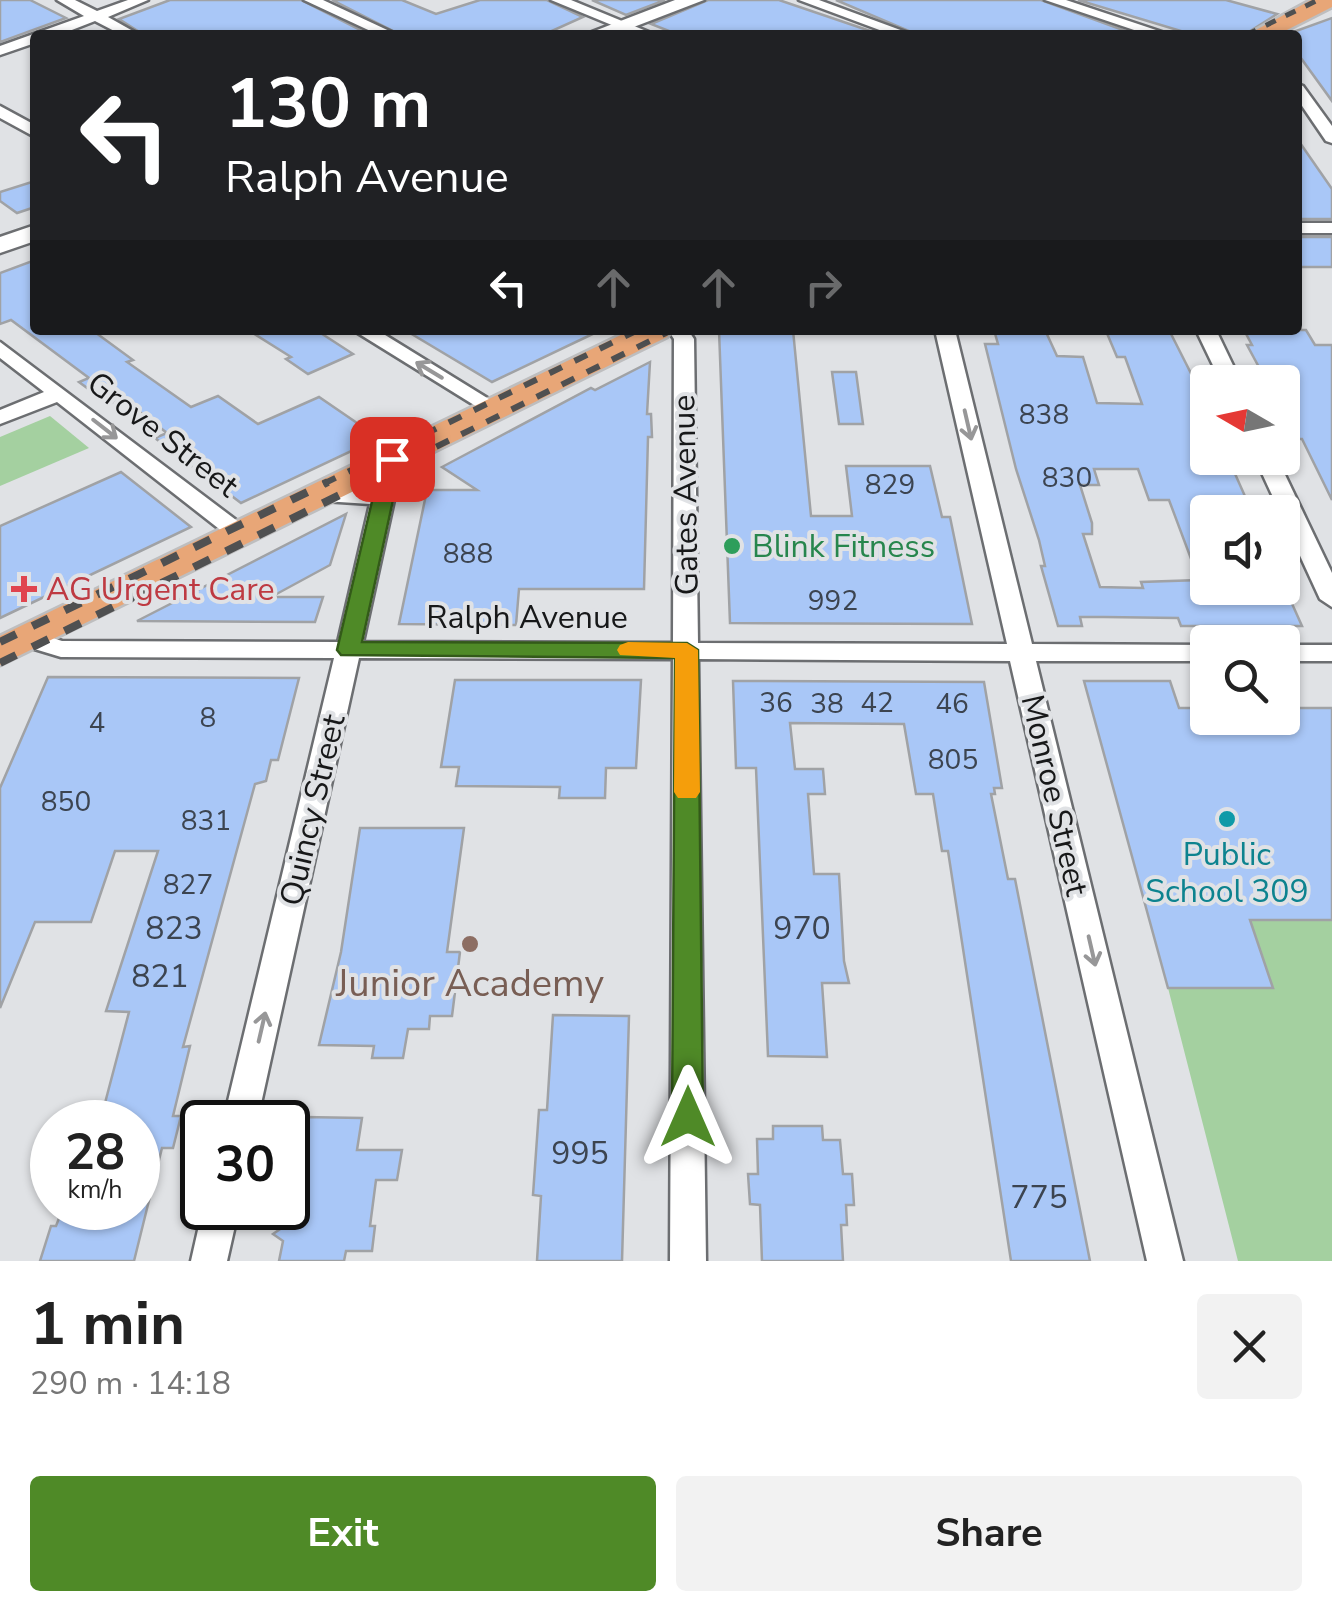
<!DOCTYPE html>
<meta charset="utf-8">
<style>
body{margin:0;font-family:"Nunito Sans",sans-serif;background:#f2f2f2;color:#222;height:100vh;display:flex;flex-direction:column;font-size:38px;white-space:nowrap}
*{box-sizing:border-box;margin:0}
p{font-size:32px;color:#767676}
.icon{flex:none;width:55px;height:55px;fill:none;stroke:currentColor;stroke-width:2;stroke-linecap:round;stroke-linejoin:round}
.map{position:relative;height:1261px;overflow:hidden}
.sheet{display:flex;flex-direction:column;background:#fff;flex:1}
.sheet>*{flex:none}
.guide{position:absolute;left:30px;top:30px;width:1272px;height:305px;border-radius:10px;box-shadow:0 2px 8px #0004;background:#202124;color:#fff;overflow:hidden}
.needle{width:65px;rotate:279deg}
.controls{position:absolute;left:1190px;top:365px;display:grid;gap:20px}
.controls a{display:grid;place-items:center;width:110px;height:110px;border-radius:10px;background:#fff;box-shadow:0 2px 8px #0004;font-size:50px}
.speed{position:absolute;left:30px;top:1100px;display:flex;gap:20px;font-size:50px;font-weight:700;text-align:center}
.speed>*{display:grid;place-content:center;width:130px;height:130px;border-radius:50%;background:#fff;box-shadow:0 2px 8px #0004;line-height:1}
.speed small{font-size:25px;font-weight:400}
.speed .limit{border:5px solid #111;border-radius:15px;background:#fff;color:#111}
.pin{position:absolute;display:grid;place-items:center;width:85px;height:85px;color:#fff;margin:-42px;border-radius:20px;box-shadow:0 5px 15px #0006}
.me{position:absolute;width:110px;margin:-55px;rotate:0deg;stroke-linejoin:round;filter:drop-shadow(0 0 8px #0008)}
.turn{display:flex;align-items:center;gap:35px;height:210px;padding:0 30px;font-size:45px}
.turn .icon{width:130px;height:130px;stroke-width:2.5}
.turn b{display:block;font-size:70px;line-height:85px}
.lanes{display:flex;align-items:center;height:95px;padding:0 30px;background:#0003;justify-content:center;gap:50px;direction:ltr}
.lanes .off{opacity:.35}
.round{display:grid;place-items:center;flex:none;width:105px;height:105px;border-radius:10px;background:#f2f2f2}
.summary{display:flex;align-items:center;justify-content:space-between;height:170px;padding:0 30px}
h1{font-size:60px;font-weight:700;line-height:75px}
.action{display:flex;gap:20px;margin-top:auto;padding:20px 30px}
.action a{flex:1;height:115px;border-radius:10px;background:#4f8a27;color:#fff;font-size:40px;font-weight:700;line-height:115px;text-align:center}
.action a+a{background:#f2f2f2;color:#222}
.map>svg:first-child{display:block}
</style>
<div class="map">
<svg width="1332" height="1261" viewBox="0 0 1332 1261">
<rect width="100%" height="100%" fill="#e0e2e5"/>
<!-- green -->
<g fill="#a4d0a0">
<polygon points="50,416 89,448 0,486 0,437"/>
<polygon points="1250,920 1332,920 1332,1261 1238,1261 1168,988 1272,988"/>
</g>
<!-- building -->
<g fill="#a9c7f7" stroke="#a0a2a5" stroke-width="2.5" fill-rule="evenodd">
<polygon points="0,0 30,0 66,18 0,42"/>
<polygon points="170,0 301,0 370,35 144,35 119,19"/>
<polygon points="332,0 402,0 436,14 480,0 547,0 583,17 543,35 401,35"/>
<polygon points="592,0 665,0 626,15"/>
<polygon points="708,0 779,0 882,35 679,35 651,24"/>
<polygon points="836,0 1041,0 1134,34 918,35"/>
<polygon points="1078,0 1226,0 1277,14 1244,35 1194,35"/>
<polygon points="1332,18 1332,101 1298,54 1298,35 1285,35"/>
<polygon points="1298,140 1332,189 1332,219 1298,219"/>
<polygon points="35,181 35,207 17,213 0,201 0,192"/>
<rect x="1298" y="237" width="34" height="30"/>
<polygon points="35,260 35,330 92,330 133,360 127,362 191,407 218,396 258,424 319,397 379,438 241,503 155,438 167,433 127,402 121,399 109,404 79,382 89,378 11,320 0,324 0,273"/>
<polygon points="248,330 316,330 353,354 308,374 286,359 291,357"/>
<polygon points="405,330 601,330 492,382"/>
<polygon points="719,330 793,330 811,516 852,516 846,466 930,466 942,517 950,517 972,624 730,623"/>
<path d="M994,330H1045L1057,356L1083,357L1097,403L1142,404L1125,357H1117L1106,331L1169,330L1208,407V458H1228L1252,512H1208V588H1285L1302,626H1181L1178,618L1104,617H1080L1082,626H1058L1041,566H1045L1039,540L1016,469L985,344H998ZM1094,469H1138L1149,500H1169L1199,580L1141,582L1143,588L1100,587L1083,534H1092V523L1080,485H1099Z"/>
<polygon points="1244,330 1306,330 1315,345 1332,345 1332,500 1302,439 1297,439 1282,410 1282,382 1267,382 1247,345 1252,345"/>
<polygon points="650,362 647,414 651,414 652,437 648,437 644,589 519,589 516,625 399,624 427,490 477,490 442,467 591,388 595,390"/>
<polygon points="832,372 856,372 863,424 839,424"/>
<polygon points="121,472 191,527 0,618 0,526"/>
<polygon points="346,514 330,565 271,597 323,597 315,622 137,621"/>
<polygon points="48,677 299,678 278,760 271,760 266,781 255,784 183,1047 190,1046 173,1116 181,1116 173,1148 162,1148 134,1261 40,1261 51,1226 56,1226 63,1208 138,1208 138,1122 100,1122 129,1012 106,1011 158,851 115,851 91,922 35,922 0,1008 0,788"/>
<polygon points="455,680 641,680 636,768 606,768 605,798 559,798 560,787 456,786 459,767 441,767"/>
<polygon points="733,681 984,682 1002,788 994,788 995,794 991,794 1008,879 1015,879 1090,1261 1011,1261 948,851 942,851 933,794 916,794 904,724 790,723 795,769 823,769 825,794 808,794 814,874 839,874 844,961 849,983 822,983 827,1057 768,1056 756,768 736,768"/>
<polygon points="1084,681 1170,681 1179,708 1208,708 1208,718 1282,718 1282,708 1332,708 1332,920 1250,920 1273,988 1168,988"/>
<polygon points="360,828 464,828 447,952 460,952 452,1016 430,1016 429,1029 408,1029 403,1058 372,1058 374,1046 319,1045 341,952"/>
<polygon points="553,1015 629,1016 622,1261 537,1261 541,1196 533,1195 539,1110 547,1110"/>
<polygon points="303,1117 362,1118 357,1150 402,1150 397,1180 376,1180 370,1226 375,1226 372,1251 346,1251 344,1261 279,1261 283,1241 273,1234 286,1225"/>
<polygon points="773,1126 822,1126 823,1140 840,1140 843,1174 852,1174 854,1205 846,1205 847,1225 841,1225 843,1261 762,1261 760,1205 750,1204 748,1174 758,1174 757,1139 773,1139"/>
</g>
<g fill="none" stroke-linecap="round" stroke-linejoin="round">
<!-- minor casing -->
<g stroke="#6c6e71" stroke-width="5">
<g id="minor">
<polygon points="57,0 75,0 97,11 128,0 148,0 108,17 140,35 122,35 95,21 59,35 35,35 35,43 0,55 0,46 84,16"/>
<polygon points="304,0 323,0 398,35 379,35"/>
<polygon points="551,0 571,0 656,35 636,35"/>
<polygon points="799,0 819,0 914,35 893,35"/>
<polygon points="1045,0 1066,0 1171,35 1149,35"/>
<polygon points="1298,84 1303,86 1332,126 1332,143 1326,141 1298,100"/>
<polygon points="0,106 35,125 35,137 0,118"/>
<rect x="1298" y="223" width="34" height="10"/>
<polygon points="353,330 377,330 505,409 494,415 487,413"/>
<polygon points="668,330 688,330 694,339 698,643 1007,644 935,330 955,330 1032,644 1208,645 1208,661 1036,661 1183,1261 1147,1261 1010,661 698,659 706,1261 670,1261 673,659 359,658 257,1122 223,1122 334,658 61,657 18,644 14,638 27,630 62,641 338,642 370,504 324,501 313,494 324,487 373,491 381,459 392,452 403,459 363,642 673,643 674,339"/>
<polygon points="1196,330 1216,330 1241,382 1221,382"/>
<polygon points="0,342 248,529 252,534 248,539 232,539 57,402 0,424 0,410 44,392 0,358"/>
<polygon points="1255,458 1277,458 1332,573 1332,607 1320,599"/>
<rect x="1282" y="645" width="50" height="16"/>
<polygon points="203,1208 239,1208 227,1261 191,1261"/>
</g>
</g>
<!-- secondary casing -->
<g stroke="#6c6e71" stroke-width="5">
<g id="secondary">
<polygon points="675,0 704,0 613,35 584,35"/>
<polygon points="35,225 35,241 0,253 0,237"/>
</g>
</g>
<!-- primary casing -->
<g stroke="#bebebf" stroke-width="5">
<g id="primary">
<polygon points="1311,0 1332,0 1332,7 1277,35 1247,35"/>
<polygon points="631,330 672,330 667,337 0,665 0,636"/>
</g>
</g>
<!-- minor -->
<use href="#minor" fill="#fff" fill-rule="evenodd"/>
<!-- secondary -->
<use href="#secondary" fill="#fff" fill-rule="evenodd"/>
<!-- primary -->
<use href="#primary" fill="#e8a677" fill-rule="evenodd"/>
<!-- rail-far2 -->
<polyline stroke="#4f5051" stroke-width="5" stroke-dasharray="11 11" stroke-linecap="butt" points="1246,35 1318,0"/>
<!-- rail-far1 -->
<g stroke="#4f5051" stroke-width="6" stroke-dasharray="14 14" stroke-linecap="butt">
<polyline points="323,484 638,330"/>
<polyline points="361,484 672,330"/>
</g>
<!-- rail -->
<g stroke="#4f5051" stroke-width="8" stroke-dasharray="18 18" stroke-linecap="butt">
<polyline points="0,642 328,482"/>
<polyline points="0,663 366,482"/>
</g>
</g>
<!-- one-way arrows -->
<defs><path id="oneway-shaft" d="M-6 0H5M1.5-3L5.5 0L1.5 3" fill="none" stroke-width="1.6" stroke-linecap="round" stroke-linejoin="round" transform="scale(2.5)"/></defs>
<g stroke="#979798">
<use href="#oneway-shaft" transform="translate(429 370) rotate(-149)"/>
<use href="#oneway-shaft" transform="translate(968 425) rotate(77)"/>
<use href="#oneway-shaft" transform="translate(105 429) rotate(38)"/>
<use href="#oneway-shaft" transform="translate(1092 951) rotate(77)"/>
<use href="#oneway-shaft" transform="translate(262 1027) rotate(-77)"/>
</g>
<!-- route -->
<polygon fill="#4f8a27" stroke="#335a19" stroke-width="2.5" points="392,453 402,459 362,642 687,643 698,650 703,1117 698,1126 688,1130 677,1126 672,1117 675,658 341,655 337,650 382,459"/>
<!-- slow -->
<polygon fill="#f59e0b" points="628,642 687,643 698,650 700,792 696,798 678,798 674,792 675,658 620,655 617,650 620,645"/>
<!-- markers -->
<circle fill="#2e9e5b" stroke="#e0e2e5" stroke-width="4" cx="732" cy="546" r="10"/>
<path fill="#e0444e" stroke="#e0e2e5" stroke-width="4" d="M19 574h10v10h10v10h-10v10h-10v-10h-10v-10h10z"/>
<circle fill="#0f9aa8" stroke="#e0e2e5" stroke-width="4" cx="1227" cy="819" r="10"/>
<circle fill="#8d6e63" stroke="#e0e2e5" stroke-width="4" cx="470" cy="944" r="10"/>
<g text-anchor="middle" stroke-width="8" stroke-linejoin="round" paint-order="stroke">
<!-- number labels -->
<g font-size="28" fill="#3c4450">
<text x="1044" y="424">838</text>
<text x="1067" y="487">830</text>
<text x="890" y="494">829</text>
<text x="468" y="563">888</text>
<text x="833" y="610">992</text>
<text x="776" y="712">36</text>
<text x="877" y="712">42</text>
<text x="827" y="713">38</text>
<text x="952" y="713">46</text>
<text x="208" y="727">8</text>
<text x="97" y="732">4</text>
<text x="953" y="769">805</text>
<text x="66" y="811">850</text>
<text x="206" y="830">831</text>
<text x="188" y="894">827</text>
</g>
<!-- street labels -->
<g font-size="32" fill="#171819" stroke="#e0e2e5">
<text transform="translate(163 434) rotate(38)" y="11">Grove Street</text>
<text transform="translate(685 495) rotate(-91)" y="11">Gates Avenue</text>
<text x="527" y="628">Ralph Avenue</text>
<text transform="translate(1055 795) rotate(77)" y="11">Monroe Street</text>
<text transform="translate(312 810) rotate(-77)" y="11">Quincy Street</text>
</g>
<!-- leisure labels -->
<g font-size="32" fill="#27864d" stroke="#e0e2e5" text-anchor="start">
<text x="752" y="557">Blink Fitness</text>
</g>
<!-- health labels -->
<g font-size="32" fill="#be3a42" stroke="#e0e2e5" text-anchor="start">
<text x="46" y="600">AG Urgent Care</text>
</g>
<!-- culture labels -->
<g font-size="32" fill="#0d838f" stroke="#e0e2e5">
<text x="1227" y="865">Public<tspan x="1227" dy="37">School 309</tspan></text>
</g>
<!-- near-number labels -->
<g font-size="32" fill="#3c4450">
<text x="174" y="939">823</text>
<text x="802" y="939">970</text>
<text x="160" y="987">821</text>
<text x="580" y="1164">995</text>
<text x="1039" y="1208">775</text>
</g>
<!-- near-education labels -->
<g font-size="38" fill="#785e54" stroke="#e0e2e5">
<text x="470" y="996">Junior Academy</text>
</g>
</g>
</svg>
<div class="controls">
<a><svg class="needle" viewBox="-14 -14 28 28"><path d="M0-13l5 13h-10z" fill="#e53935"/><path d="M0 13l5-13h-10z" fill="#767676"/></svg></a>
<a><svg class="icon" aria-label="sound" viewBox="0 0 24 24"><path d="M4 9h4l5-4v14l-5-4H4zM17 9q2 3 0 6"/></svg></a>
<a><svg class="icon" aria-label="search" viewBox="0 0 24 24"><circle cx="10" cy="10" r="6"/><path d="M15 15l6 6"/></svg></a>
</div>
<div class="speed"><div>28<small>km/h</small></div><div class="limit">30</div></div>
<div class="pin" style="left:392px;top:459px;background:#d93025"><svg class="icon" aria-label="arrive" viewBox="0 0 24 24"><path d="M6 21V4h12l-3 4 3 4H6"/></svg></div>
<svg class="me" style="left:688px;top:1117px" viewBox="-20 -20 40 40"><path d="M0-17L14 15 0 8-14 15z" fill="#4f8a27" stroke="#fff" stroke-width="4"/></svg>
<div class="guide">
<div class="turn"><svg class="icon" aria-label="left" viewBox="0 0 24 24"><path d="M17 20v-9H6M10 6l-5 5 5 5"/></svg><div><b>130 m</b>Ralph Avenue</div></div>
<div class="lanes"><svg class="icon" aria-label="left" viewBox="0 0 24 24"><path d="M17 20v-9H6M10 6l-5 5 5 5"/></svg><svg class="icon off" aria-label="ahead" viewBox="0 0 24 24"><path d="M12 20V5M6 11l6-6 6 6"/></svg><svg class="icon off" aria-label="ahead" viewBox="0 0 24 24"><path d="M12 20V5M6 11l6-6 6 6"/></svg><svg class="icon off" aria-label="right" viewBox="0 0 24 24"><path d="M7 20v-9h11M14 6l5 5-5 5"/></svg></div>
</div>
</div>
<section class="sheet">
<div class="summary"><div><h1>1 min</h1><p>290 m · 14:18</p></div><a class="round"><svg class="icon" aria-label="close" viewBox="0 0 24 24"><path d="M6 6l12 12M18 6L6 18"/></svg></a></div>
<div class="action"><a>Exit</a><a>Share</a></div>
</section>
